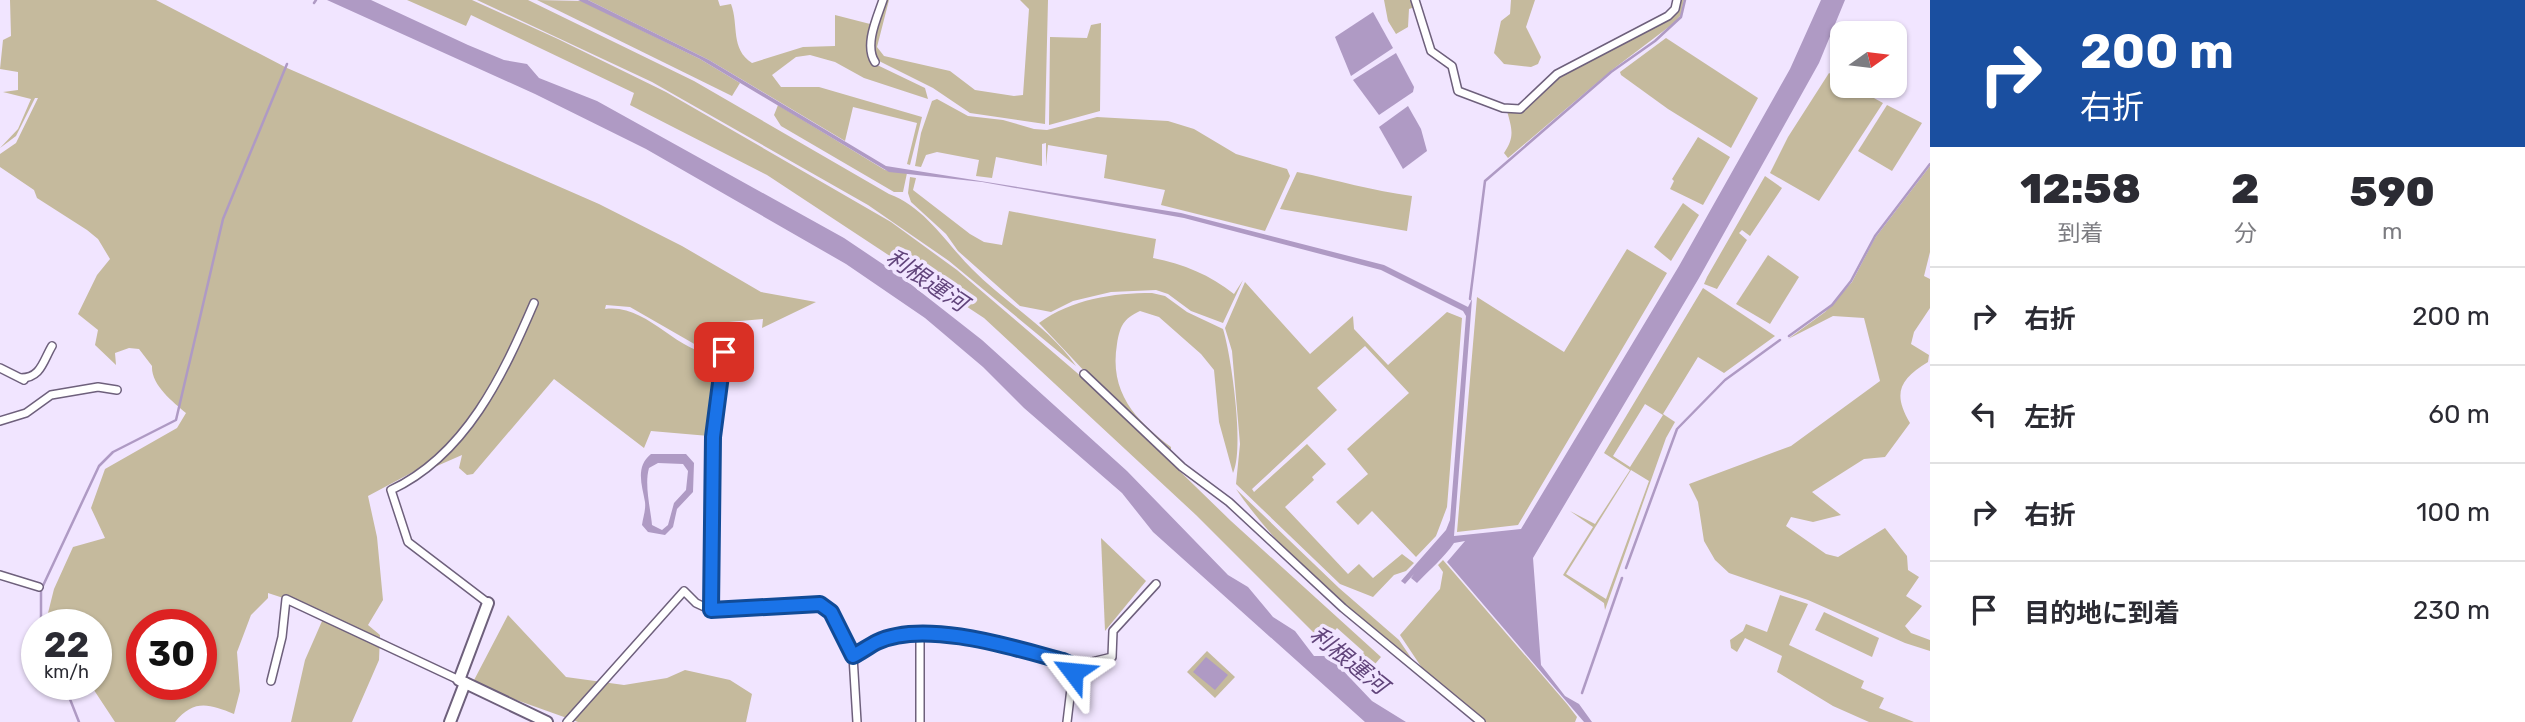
<!DOCTYPE html>
<html lang="ja">
<meta charset="utf-8">
<style>
body{margin:0;font-family:Rubik,"Noto Sans JP",sans-serif;background:#f7f7f7;color:#2b2b33;height:100vh;display:flex;flex-direction:column;font-size:26px;white-space:nowrap}
*{box-sizing:border-box;margin:0}
p{font-size:23px;color:#7c7c81}
.icon{flex:none;width:38px;height:38px;fill:none;stroke:currentColor;stroke-width:2;stroke-linecap:round;stroke-linejoin:round}
.map{position:relative;flex:1;overflow:hidden}
.side{display:flex;flex-direction:column;background:#fff;width:595px}
.side>*{flex:none}
.top-card{background:#1a4fa0;color:#fff;overflow:hidden}
.needle{width:46px;rotate:76deg}
.controls{position:absolute;left:1830px;top:21px;display:grid;gap:14px}
.controls a{display:grid;place-items:center;width:77px;height:77px;border-radius:14px;background:#fff;box-shadow:0 2px 5px #0004;font-size:35px}
.speed{position:absolute;left:21px;top:609px;display:flex;gap:14px;font-size:35px;font-weight:700;text-align:center}
.speed>*{display:grid;place-content:center;width:91px;height:91px;border-radius:50%;background:#fff;box-shadow:0 2px 5px #0004;line-height:1}
.speed small{font-size:18px;font-weight:400}
.speed .limit{border:10px solid #d22;background:#fff;color:#111}
.pin{position:absolute;display:grid;place-items:center;width:60px;height:60px;color:#fff;margin:-30px;border-radius:14px;box-shadow:0 4px 10px #0006}
.me{position:absolute;width:77px;margin:-38px;rotate:299deg;stroke-linejoin:round;filter:drop-shadow(0 0 5px #0008)}
.turn{display:flex;align-items:center;gap:24px;height:147px;padding:0 35px;font-size:32px}
.turn .icon{width:91px;height:91px;stroke-width:2.5}
.turn b{display:block;font-size:49px;line-height:60px}
.eta{display:flex;justify-content:space-evenly;align-items:center;height:119px;text-align:center}
.eta b{font-size:42px;font-weight:800;line-height:49px}
ul{padding:0;list-style:none}
li{display:flex;align-items:center;gap:21px;height:98px;padding:0 35px;border-top:2px solid #e1e1e2}
li div{flex:1}
li b{display:block;font-size:26px}
li em{font-style:normal}
main{display:flex;flex:1;min-height:0}
.map>svg:first-child{display:block}
</style>
<main>
<div class="map">
<svg width="1930" height="722" viewBox="0 0 1930 722">
<rect width="100%" height="100%" fill="#f1e5ff"/>
<!-- green -->
<g fill="#c5ba9d" fill-rule="evenodd">
<path d="M10,0H156L287,68L599,204L682,246L761,292L816,302L762,328L763,319L729,322L724,347L718,352L710,353L630,307L606,305L605,309C650,303 678,358 721,354L709,436L651,431L644,448L554,379L473,474L467,475L459,468L462,455L430,469L426,465L368,496L377,537L383,600L368,625L380,635L379,660L352,722H291L305,660L326,612L268,593V598L251,615L237,652L240,691L234,714C209,704 194,699 175,722H115L90,684H96V625H45L54,589L73,547L105,538L91,508L105,469L177,428L186,413C173,402 151,385 152,366L139,349L129,348L115,353L116,365L95,345L98,330L78,314L97,275L110,259L98,239L87,230L37,198L34,190L0,167V154L16,143L38,98H35L16,136L0,148L18,129L31,99L3,92L18,90V72L0,69L3,40L11,36ZM142,625H201V684H142Z"/>
<polygon points="407,0 472,0 558,39 666,92 891,222 957,270 1090,384 1231,521 1381,657 1364,677 1352,667 1364,652 1337,628 1324,643 1196,515 984,318 767,175 630,105 634,93 471,15 466,26"/>
<path d="M477,0H528L694,81L889,194C925,207 946,243 972,269C1005,303 1049,327 1076,366L949,261L868,205L652,82Z"/>
<polygon points="537,0 582,1 700,59 740,83 732,96"/>
<path d="M588,0H718L720,6L731,4C739,25 730,49 752,63L803,47L835,46V15L874,25L873,63L925,88L928,99L864,78L835,62L810,55L796,57L772,75L781,87H819L922,117L910,165L907,164L917,123L853,107L845,141L709,60Z"/>
<path d="M885,0H889L877,47L884,56L950,71L975,90L1014,96L1023,95L1029,9L1020,0H1048L1045,124L970,113L933,88L877,60C870,40 880,20 885,0Z"/>
<polygon points="1384,0 1413,0 1415,7 1409,9 1408,27 1396,34 1388,21"/>
<polygon points="1511,0 1535,0 1526,27 1541,57 1538,64 1531,67 1504,64 1494,53 1501,21 1510,14"/>
<path d="M1680,0H1684L1681,15L1674,23L1612,70L1508,158L1504,153C1515,137 1512,129 1507,111L1512,112L1555,78L1675,13Z"/>
<polygon points="1101,23 1100,111 1049,125 1050,37 1087,38 1091,25"/>
<polygon points="1666,38 1758,98 1731,148 1668,109 1621,75 1620,72"/>
<polygon points="1829,73 1843,81 1843,86 1852,86 1883,103 1819,201 1770,173 1788,137"/>
<polygon points="937,99 968,116 1003,120 1034,129 1047,130 1097,117 1168,121 1194,129 1236,154 1287,169 1290,176 1265,231 1161,205 1165,190 1104,178 1107,155 1048,145 1046,166 1046,143 1042,144 1042,166 996,157 992,178 976,176 979,160 937,152 926,155 921,167 915,166 921,133 932,101"/>
<polygon points="778,105 885,170 907,173 903,192 894,192 781,126 774,115"/>
<polygon points="1887,105 1922,123 1892,171 1858,151"/>
<polygon points="1698,137 1730,157 1703,205 1670,189 1674,181 1672,179"/>
<path d="M1930,166V252L1924,276L1930,279V308L1914,332L1911,344L1929,355L1928,362C1900,379 1892,393 1910,423L1885,457L1864,459L1812,492L1841,515L1813,522L1791,517L1786,526L1826,554L1838,557L1885,528L1907,556L1908,570L1919,577L1906,596L1922,606L1905,626L1911,633L1930,640V651L1905,643L1808,600L1729,573L1715,560L1704,541L1698,502L1689,484L1791,446L1880,381L1864,318L1833,316L1788,339L1825,312L1852,282L1875,238Z"/>
<path d="M1297,172C1337,180 1373,191 1412,196L1407,231L1280,209Z"/>
<polygon points="1765,176 1782,188 1750,236 1742,230 1739,233 1747,240 1717,289 1704,284 1707,277"/>
<path d="M910,177L916,178L913,190L970,234L984,242L1002,245L1009,211L1156,239L1153,258C1184,264 1210,275 1234,294L1243,280L1223,323L1191,311L1168,294L1156,290L1111,292L1073,301L1051,312L1020,306L958,251L946,234L911,202L908,193Z"/>
<polygon points="1683,203 1699,215 1671,261 1654,247"/>
<polygon points="1627,249 1667,273 1518,525 1457,532 1477,297 1564,352"/>
<polygon points="1768,255 1799,277 1770,324 1736,304"/>
<polygon points="1245,282 1310,354 1353,316 1354,329 1388,365 1447,312 1462,318 1447,507 1436,536 1416,557 1372,511 1358,525 1336,502 1368,474 1347,449 1409,393 1365,346 1317,388 1337,410 1252,489 1254,492 1307,444 1326,464 1312,477 1314,480 1285,507 1348,574 1359,564 1373,578 1402,554 1414,563 1406,571 1394,575 1373,597 1340,584 1236,484 1240,444 1232,351 1225,328"/>
<path d="M1703,288L1775,336L1724,373L1698,357L1663,414L1675,422L1666,438L1605,610L1604,603L1563,575L1593,527L1570,511L1595,524L1630,470L1604,453ZM1645,404L1663,415L1630,467L1613,456ZM1631,470L1649,481L1606,599L1566,574Z"/>
<path d="M1152,293L1165,296L1187,312L1223,329C1231,354 1245,450 1233,473L1219,422L1214,370L1201,354L1159,317L1140,311C1123,319 1120,326 1117,344C1109,392 1135,420 1171,447V452L1088,375L1039,323C1072,299 1113,293 1152,293Z"/>
<path d="M1236,489L1339,588L1399,640L1418,668C1353,613 1285,560 1236,489Z"/>
<polygon points="1101,538 1146,581 1105,631"/>
<polygon points="1443,560 1567,704 1577,717 1575,722 1485,722 1430,680 1400,635 1440,589 1443,572 1438,565"/>
<polygon points="1780,595 1808,604 1789,645 1864,681 1861,688 1884,698 1879,708 1914,722 1869,722 1833,706 1777,672 1782,656 1745,638 1737,652 1731,648 1730,640 1743,631 1746,624 1767,632"/>
<polygon points="1824,612 1879,638 1872,657 1815,630"/>
<polygon points="508,615 566,677 624,685 667,678 685,670 730,680 752,694 746,722 578,722 472,684"/>
<polygon points="1207,651 1235,677 1215,698 1187,672"/>
</g>
<!-- water -->
<g fill="#af9ac4" fill-rule="evenodd">
<polygon points="327,0 371,0 468,45 504,60 527,64 539,78 597,101 844,238 899,275 982,340 1127,471 1228,575 1248,587 1273,617 1295,631 1314,656 1326,656 1333,660 1372,701 1406,722 1365,722 1153,532 1122,493 1024,408 983,367 925,318 846,264 646,149 535,94"/>
<path d="M578,0H588L709,60L886,166L1181,213L1384,265L1468,307L1472,299L1454,536L1521,529L1679,266L1790,69L1821,0H1845L1819,63L1699,278L1533,558L1541,665L1565,696L1579,704L1592,722H1584L1447,562L1465,541L1454,543C1444,558 1430,569 1417,583L1411,578L1414,574L1405,584L1401,581L1446,530L1450,520L1466,316L1463,311L1381,270L1184,218L982,182L889,172L700,59Z"/>
<polygon points="1373,12 1393,48 1351,76 1335,37"/>
<polygon points="1396,53 1414,87 1413,92 1379,115 1353,80"/>
<polygon points="1408,106 1421,129 1427,151 1403,169 1379,127"/>
<path d="M651,454H686L694,463L693,492L677,509L673,527L665,535L648,532L642,525C643,517 646,510 645,502C642,485 635,467 651,454ZM658,463L683,464L688,471L686,490L674,503L668,525L662,530L652,525C651,511 644,485 649,468Z"/>
<polygon points="1206,657 1228,675 1215,690 1193,672"/>
</g>
<g fill="none" stroke-linecap="round" stroke-linejoin="round">
<!-- stream -->
<g stroke="#af9ac4" stroke-width="2.5">
<polyline points="314,3 316,0"/>
<polyline points="1470,299 1485,181 1611,72 1655,41 1681,17 1685,0"/>
<polyline points="1789,336 1832,305 1851,281 1875,236 1930,164"/>
<polyline points="1626,568 1677,429 1725,380 1780,340"/>
<polyline points="41,625 41,590 99,466 113,452 176,420 223,219 287,64"/>
<polyline points="1333,662 1340,654"/>
<polyline points="64,684 79,722"/>
<polyline points="1582,693 1622,578"/>
</g>
<!-- street casing -->
<g stroke="#6e607c" stroke-width="10">
<g id="street">
<polyline points="1415,0 1431,51 1452,66 1458,91 1503,108 1520,109 1557,74 1668,16 1675,9 1677,0"/>
<path d="M875,62C864,45 877,18 883,0"/>
<polyline points="0,368 24,380"/>
<polyline points="1084,374 1182,467 1229,502 1343,608 1481,722"/>
<path d="M21,378C41,378 43,361 52,346"/>
<polyline points="0,421 26,413 51,395 98,387 117,390"/>
<polyline points="0,575 39,587"/>
<path d="M488,603L408,542L391,490C466,455 503,375 534,303"/>
<polyline points="711,610 713,437 724,352"/>
<polyline points="920,635 920,722"/>
<path d="M853,656C862,651 872,643 882,640C941,623 1007,645 1063,661L1070,664L1073,672L1067,722"/>
<polyline points="1071,667 1112,657 1113,631 1156,584"/>
<polyline points="271,681 282,637 286,599 459,680"/>
<polyline points="567,722 684,591 696,603 711,610 812,604 827,608 853,656 857,722"/>
</g>
</g>
<!-- secondary casing -->
<g stroke="#6e607c" stroke-width="14">
<g id="secondary">
<polyline points="488,603 459,680 547,722"/>
<polyline points="450,722 465,683"/>
</g>
</g>
<!-- street -->
<use href="#street" stroke="#fff" stroke-width="7"/>
<!-- secondary -->
<use href="#secondary" stroke="#fff" stroke-width="10"/>
</g>
<g fill="none" stroke-linecap="round" stroke-linejoin="round">
<!-- route casing -->
<g stroke="#114b97" stroke-width="18">
<path id="route" d="M724,352L713,437L711,610L820,604L831,612L853,656C861,652 869,646 877,642C924,619 1015,648 1063,661L1070,664L1073,672"/>
</g>
<!-- route -->
<use href="#route" stroke="#1a73e8" stroke-width="12"/>
</g>
<g text-anchor="middle" stroke-width="7" stroke-linejoin="round" paint-order="stroke">
<!-- water labels -->
<g font-size="23" font-style="italic" fill="#61447b" stroke="#f1e5ff">
<text transform="translate(927 280) rotate(34)" y="8">利根運河</text>
<text transform="translate(1349 660) rotate(39)" y="8">利根運河</text>
</g>
</g>
</svg>
<div class="controls">
<a><svg class="needle" viewBox="-14 -14 28 28"><path d="M0-13l5 13h-10z" fill="#e53935"/><path d="M0 13l5-13h-10z" fill="#7c7c81"/></svg></a>
</div>
<div class="speed"><div>22<small>km/h</small></div><div class="limit">30</div></div>
<div class="pin" style="left:724px;top:352px;background:#d93025"><svg class="icon" aria-label="arrive" viewBox="0 0 24 24"><path d="M6 21V4h12l-3 4 3 4H6"/></svg></div>
<svg class="me" style="left:1073px;top:672px" viewBox="-20 -20 40 40"><path d="M0-17L14 15 0 8-14 15z" fill="#1a73e8" stroke="#fff" stroke-width="4"/></svg>
</div>
<section class="side">
<div class="top-card">
<div class="turn"><svg class="icon" aria-label="right" viewBox="0 0 24 24"><path d="M7 20v-9h11M14 6l5 5-5 5"/></svg><div><b>200 m</b>右折</div></div>
</div>
<div class="eta">
<div><b>12:58</b><p>到着</p></div>
<div><b>2</b><p>分</p></div>
<div><b>590</b><p>m</p></div>
</div>
<ul>
<li><svg class="icon" aria-label="right" viewBox="0 0 24 24"><path d="M7 20v-9h11M14 6l5 5-5 5"/></svg><div><b>右折</b></div><em>200 m</em></li>
<li><svg class="icon" aria-label="left" viewBox="0 0 24 24"><path d="M17 20v-9H6M10 6l-5 5 5 5"/></svg><div><b>左折</b></div><em>60 m</em></li>
<li><svg class="icon" aria-label="right" viewBox="0 0 24 24"><path d="M7 20v-9h11M14 6l5 5-5 5"/></svg><div><b>右折</b></div><em>100 m</em></li>
<li><svg class="icon" aria-label="arrive" viewBox="0 0 24 24"><path d="M6 21V4h12l-3 4 3 4H6"/></svg><div><b>目的地に到着</b></div><em>230 m</em></li>
</ul>
</section>
</main>
